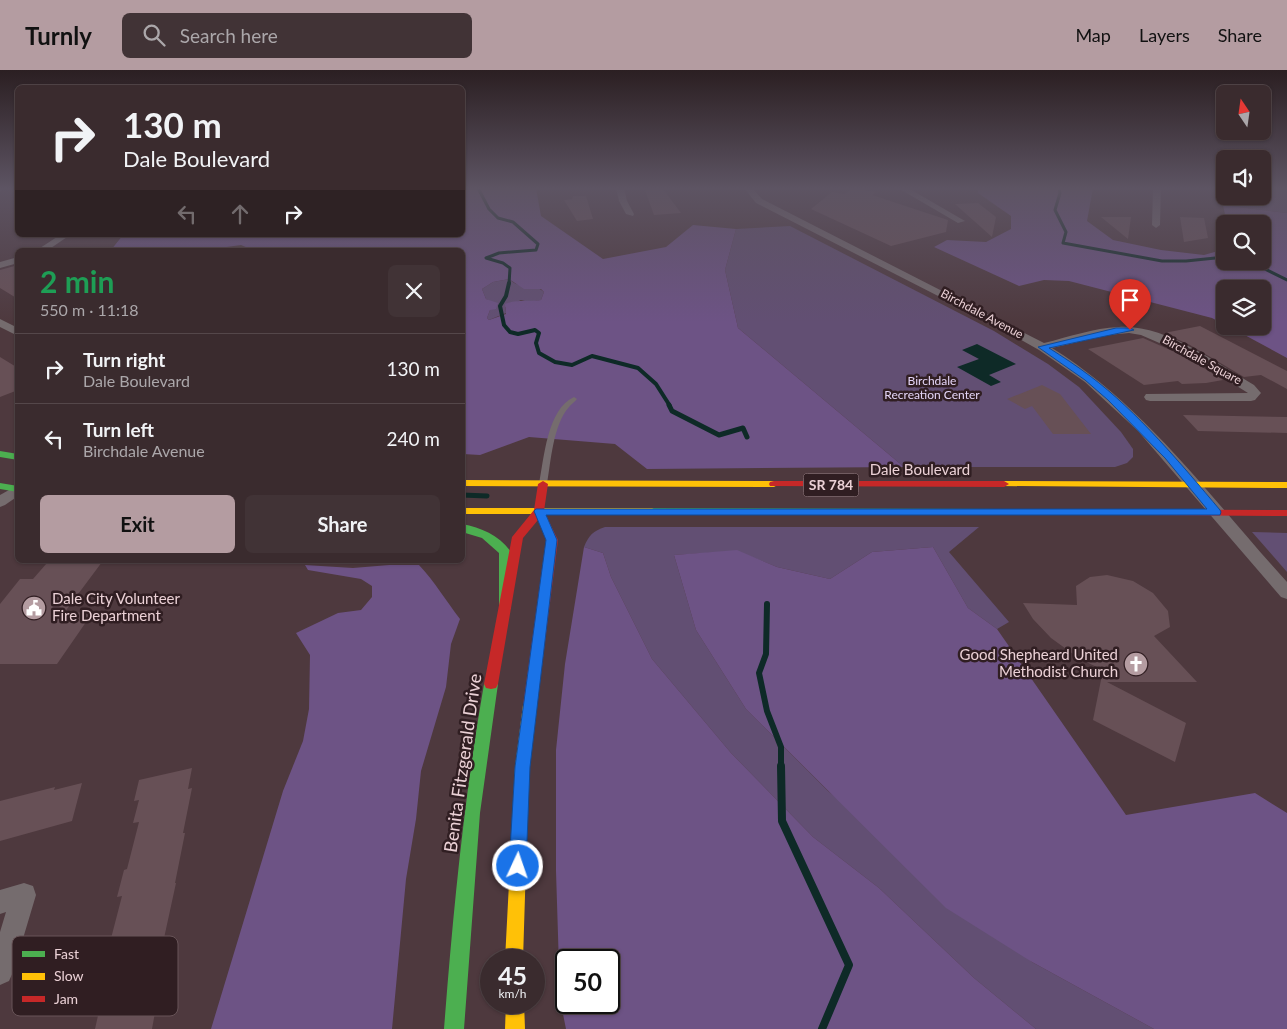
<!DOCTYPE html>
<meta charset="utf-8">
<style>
body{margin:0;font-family:Lato,sans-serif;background:#413336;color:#f1f3f6;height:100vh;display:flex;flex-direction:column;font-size:19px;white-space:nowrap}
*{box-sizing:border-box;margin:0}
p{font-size:16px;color:#aba7aa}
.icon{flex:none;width:28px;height:28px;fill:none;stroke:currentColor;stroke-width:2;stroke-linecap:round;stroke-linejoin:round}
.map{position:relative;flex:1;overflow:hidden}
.sheet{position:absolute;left:15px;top:178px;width:450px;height:315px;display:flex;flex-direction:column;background:#3a2b2e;border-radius:8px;box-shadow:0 1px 4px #0004,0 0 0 1px #54474a}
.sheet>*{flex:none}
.banner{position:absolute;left:15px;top:15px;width:450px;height:152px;border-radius:8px;box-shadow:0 1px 4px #0004,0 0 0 1px #54474a;background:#3a2b2e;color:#f1f3f6;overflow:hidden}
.needle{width:32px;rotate:347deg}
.buttons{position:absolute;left:1216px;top:15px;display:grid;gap:10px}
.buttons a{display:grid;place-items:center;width:55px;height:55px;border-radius:8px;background:#3a2b2e;box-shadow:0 1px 4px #0004,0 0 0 1px #54474a;font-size:25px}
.speed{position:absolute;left:480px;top:879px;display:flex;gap:10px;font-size:25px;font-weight:700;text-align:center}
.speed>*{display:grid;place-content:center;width:65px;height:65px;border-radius:50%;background:#3a2b2e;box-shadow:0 1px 4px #0004,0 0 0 1px #54474a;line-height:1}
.speed small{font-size:12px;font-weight:400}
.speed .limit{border:2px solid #111;border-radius:8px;background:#fff;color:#111}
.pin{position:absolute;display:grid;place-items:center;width:42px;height:42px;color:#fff;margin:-51px -21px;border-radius:50% 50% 50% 0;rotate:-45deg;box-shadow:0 0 5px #0007}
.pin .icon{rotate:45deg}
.me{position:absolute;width:55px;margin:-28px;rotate:3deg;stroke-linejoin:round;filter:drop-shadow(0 0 4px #0008)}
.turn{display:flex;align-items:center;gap:18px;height:105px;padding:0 25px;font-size:22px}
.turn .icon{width:65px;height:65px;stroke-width:2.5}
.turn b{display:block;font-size:35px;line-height:42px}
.lanes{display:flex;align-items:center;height:48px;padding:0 25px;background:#0003;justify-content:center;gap:25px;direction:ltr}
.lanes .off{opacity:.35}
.round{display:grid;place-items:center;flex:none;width:52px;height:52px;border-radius:8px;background:#413336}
.head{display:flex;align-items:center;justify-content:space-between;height:85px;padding:0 25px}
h1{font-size:30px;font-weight:700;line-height:38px;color:#1e9e55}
.primary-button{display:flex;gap:10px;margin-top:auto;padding:10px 25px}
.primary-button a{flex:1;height:58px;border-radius:8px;background:#b49ca1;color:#111;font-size:20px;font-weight:700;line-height:58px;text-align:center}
.primary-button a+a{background:#413336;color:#f1f3f6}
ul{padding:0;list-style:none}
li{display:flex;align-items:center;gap:15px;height:70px;padding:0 25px;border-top:1px solid #54474a}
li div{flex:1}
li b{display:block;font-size:19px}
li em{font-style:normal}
header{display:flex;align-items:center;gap:30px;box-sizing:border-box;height:70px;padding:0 25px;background:#b49ca1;color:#111}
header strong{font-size:24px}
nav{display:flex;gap:28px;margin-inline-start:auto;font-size:18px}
.search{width:350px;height:45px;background:#413336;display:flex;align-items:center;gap:12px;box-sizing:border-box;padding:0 18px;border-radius:8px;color:#aba7aa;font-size:19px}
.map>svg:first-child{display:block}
</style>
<header>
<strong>Turnly</strong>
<div class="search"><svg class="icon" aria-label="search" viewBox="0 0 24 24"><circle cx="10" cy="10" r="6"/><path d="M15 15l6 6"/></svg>Search here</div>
<nav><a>Map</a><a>Layers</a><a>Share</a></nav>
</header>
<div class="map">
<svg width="1287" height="959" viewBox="0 0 1287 959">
<rect width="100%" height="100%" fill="#4e393e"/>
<!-- green -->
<g fill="#624f73">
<polygon points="1263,118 1287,118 1287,143 1223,135 1225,126 1262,126"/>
<polygon points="790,156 994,261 1048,294 1079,317 1121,362 1133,379 1133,387 1127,393 1115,397 904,397 738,258 725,200 736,159"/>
<path d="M509,209C522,221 534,213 544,222L541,230L529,232L521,230L505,237L506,243L489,250L487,248L490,240V231L486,229L482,219L493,212Z"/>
<path d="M605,457H979L949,482L1009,552L997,559L968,538L933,477L872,482L830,509L777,497L737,481L674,485L696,560L746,639L828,721L1032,892L1154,959H1036L974,908L879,818L813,767L731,683L652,589L611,507L603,483L584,477C589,465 593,461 605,457Z"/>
<polygon points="1252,462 1287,463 1287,502"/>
</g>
<!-- forest -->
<g fill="#6d5385" fill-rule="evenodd">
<path d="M463,118H536L541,146L603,189L666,177L693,155L736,159L725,200L738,258L904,397L647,399L615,374L529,367L480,385L463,384L462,180H253L241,175L205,180H111L123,165H462ZM509,209L524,219H541L544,222L541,230C528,232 517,229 505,234L506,244L489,250L487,248L490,240L496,239L498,233L486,229L482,219L493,212Z"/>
<polygon points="978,118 1093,118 1087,151 1113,170 1161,180 1204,185 1225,179 1225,191 1262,191 1262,154 1227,154 1223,135 1287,143 1287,288 1228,256 1262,256 1262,219 1225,219 1225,255 1212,248 1069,211 1044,210 1019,216 934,177 947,170 986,172 1011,159 1011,146 978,123"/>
<path d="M584,477L603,483L611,507L652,589L731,683L813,767L879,818L974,908L1036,959H566L560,929L556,801V680L565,594ZM566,890H609V932H566Z"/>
<polygon points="933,477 968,538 997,559 1126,745 1255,723 1287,743 1287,959 1154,959 1032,892 946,838 746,639 696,560 674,485 737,480 777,497 830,509 872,482"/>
<path d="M305,495L353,498L389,495H419C435,512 446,531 460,549L451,574L446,617L421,701L416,749L406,809L392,959H211L283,721L303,671L309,639L310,585L296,563L338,543L361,540L372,527V516L361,509L308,500Z"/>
</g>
<!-- water -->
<polygon fill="#0e2a27" points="977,274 1016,294 989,305 1001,312 991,316 957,297 979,289 962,280"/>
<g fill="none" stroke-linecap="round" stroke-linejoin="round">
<!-- stream-far4 -->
<g stroke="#0e2a27" stroke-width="3">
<polyline points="478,118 489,139 498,148 513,152 538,174 536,180 499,183 486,188 503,193 510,198 509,214"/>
<polyline points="1059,118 1060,123 1055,140 1066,162 1063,173 1162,191 1186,191 1225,187"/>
<polyline points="1249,191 1287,210"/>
</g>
<!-- stream-far3 -->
<polyline stroke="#0e2a27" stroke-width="4" points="509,213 506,226 500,236 504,255 510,262 518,264 535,260 539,263 536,273 539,283 555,292 572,295 592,286 638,298 656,314 670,336"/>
<!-- stream-far2 -->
<g stroke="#0e2a27" stroke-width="5">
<polyline points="669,335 672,341 719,365 743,358 747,367"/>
<polyline points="462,425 487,426"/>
</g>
<!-- stream-far1 -->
<polyline stroke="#0e2a27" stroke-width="6" points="767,534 766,584 759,603 767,641 781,677 781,698"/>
<!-- stream -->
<polyline stroke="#0e2a27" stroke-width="8" points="781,696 782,751 849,895 822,959"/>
</g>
<!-- building -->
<g fill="#675056">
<polygon points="853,118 876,122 872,125 948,150 946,162 891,176 811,139 832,122 845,124"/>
<polygon points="663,119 681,143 654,145 645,120"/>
<polygon points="573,126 586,126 593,149 577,151 564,130 572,129"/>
<polygon points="978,133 996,147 992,167 955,134"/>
<polygon points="1101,147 1131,147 1128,169"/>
<polygon points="1180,147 1204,148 1208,168 1184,172"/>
<polygon points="18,195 18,229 0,218 0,200"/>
<polygon points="1200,256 1287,301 1287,319 1261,305 1244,307 1190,275 1164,263"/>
<polygon points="1143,268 1186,287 1223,310 1206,313 1182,314 1178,311 1144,315 1088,279"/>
<polygon points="0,287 18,298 18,320 0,327"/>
<polygon points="1042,315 1060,324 1091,364 1053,364 1032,336 1025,339 1007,329"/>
<polygon points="1183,345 1287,347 1287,363 1198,361"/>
<polygon points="66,490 92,490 91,492 102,492 64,543 93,542 57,594 0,594 0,534 20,509 33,509 47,493 63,493"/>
<polygon points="1107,505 1133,511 1153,523 1168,541 1170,557 1154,566 1197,612 1107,612 1186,653 1175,692 1093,650 1103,600 1080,589 1051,568 1033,549 1023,533 1077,535 1076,516 1090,507"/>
<polygon points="192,698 188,719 192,718 183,763 185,763 175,813 176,813 151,928 158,926 152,959 95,959 99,941 95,942 103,911 97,912 104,881 108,880 122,826 117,827 124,800 127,799 139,752 133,753 139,730 134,731 139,710"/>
<polygon points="82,713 72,751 0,771 0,731 55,717 54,720"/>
</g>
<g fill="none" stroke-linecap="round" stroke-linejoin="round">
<!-- lane -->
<path fill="#756c6e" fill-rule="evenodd" d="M574,327L577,329C575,332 571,334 569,337C553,355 551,391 547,414L546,416H540L539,414C544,389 547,339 574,327Z"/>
<!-- street -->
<g fill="#756c6e" fill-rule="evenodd">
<polygon points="0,118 7,118 0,121"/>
<polygon points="616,118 624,118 627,131 634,144 633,146 626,144 619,131"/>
<path d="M744,118H752L762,129L1044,273C1069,267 1093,258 1119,257C1165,254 1216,293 1254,315L1261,323L1255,330L1251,331H1150L1146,330L1144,327L1146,324L1248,323L1187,285L1141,265L1129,263L1108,265L1052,278C1147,337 1213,431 1287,512V529L1281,527L1138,361L1085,312L1039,280L991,253L756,133Z"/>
<polygon points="898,118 908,118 965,151 958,153"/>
<polygon points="1153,118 1161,118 1160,155 1156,158 1152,155"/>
<polygon points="60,165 70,165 48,180 37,180"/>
<polygon points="18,187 18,193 0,198 0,192"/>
<polygon points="0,249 18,258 18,266 0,257"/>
<polygon points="18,415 18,426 5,435 0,437 0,425"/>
<polygon points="24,813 33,816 36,825 13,902 9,911 0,915 0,862 6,842 0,844 0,820"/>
</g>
<!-- fast -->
<g fill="#4caf50" fill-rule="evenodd">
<polygon points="0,381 18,384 18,390 0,387"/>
<polygon points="0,413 18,416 18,422 0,419"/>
<polygon points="652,438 1002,439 1007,442 1002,445 648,443 647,441"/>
<path d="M462,454C482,458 499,465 511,482V538L509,541H501L499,538V483L482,468L462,462Z"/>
<path d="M491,609L496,610L498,614L480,743L464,959H444C453,843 464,728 484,614L486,610Z"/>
</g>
<!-- slow -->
<g fill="#ffc107" fill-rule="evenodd">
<polygon points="462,410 774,411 779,414 774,417 462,416"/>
<polygon points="1004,411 1287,412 1287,418 1000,416 999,414 1000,412"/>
<polygon points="462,438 652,438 657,441 652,444 462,444"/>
<polygon points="530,629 535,631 537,635 529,697 523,890 505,890 515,697 523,635 525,631"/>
<polygon points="506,932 524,932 525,959 505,959"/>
</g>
<!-- jam -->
<g fill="#c62828" fill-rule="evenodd">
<polygon points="543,411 548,414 544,441 558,470 537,635 535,639 530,641 525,639 523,635 546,470 538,450 523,468 498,614 496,618 491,619 486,618 484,614 512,467 534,440 538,414"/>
<polygon points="774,411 1004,411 1009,414 1004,417 770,416 769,414 770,412"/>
<polygon points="1002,439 1287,440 1287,446 998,444 997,442"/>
</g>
</g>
<!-- sky -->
<linearGradient id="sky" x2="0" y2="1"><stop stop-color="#2b1f22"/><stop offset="0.47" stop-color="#5d5463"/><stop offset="1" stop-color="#5d5463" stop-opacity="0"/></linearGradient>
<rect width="1287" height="252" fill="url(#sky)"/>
<!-- route -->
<path fill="#1a73e8" stroke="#114b97" d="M1116,258H1130L1134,260L1049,278C1063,287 1077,296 1090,306C1137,341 1182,395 1220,440L1221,442L1220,445H546L557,470L530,697L526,796L523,802L518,804L512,802L509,796L515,697L546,470L534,441L536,439H1207L1165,388L1108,330L1085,310L1038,277Z"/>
<!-- icons -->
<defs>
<g id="civic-disc" transform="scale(1.25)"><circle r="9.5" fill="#b49ca1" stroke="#301e22"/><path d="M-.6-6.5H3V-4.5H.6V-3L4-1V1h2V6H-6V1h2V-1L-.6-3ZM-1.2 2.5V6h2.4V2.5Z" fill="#fff"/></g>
<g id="church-disc" transform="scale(1.25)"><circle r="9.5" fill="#b49ca1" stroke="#301e22"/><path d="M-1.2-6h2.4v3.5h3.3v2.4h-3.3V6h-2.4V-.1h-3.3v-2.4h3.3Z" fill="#fff"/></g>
</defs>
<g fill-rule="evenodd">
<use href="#civic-disc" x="34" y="538"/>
<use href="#church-disc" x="1136" y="594"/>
</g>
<g text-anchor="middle" stroke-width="5" stroke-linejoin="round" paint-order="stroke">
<!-- far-street labels -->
<g font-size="12" fill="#ebd1d6" stroke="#301e22">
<text transform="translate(982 244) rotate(28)" y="4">Birchdale Avenue</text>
<text transform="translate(1202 290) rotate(29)" y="4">Birchdale Square</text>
</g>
<!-- far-park labels -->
<g font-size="12" fill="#e4d5f7" stroke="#301e22">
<text x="932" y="315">Birchdale<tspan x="932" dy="14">Recreation Center</tspan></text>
</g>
<!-- shield labels -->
<rect fill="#301e22" stroke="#b39ba0" stroke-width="1" x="803.5" y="403.5" width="55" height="23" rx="4"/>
<g font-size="14" font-weight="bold" fill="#ebd1d6">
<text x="831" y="420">SR 784</text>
</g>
<!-- street labels -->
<g font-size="15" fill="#ebd1d6" stroke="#301e22">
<text x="920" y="405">Dale Boulevard</text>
</g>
<!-- poi labels -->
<g font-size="15" fill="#ebd1d6" stroke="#301e22" text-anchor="start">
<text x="52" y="534">Dale City Volunteer<tspan x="52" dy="17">Fire Department</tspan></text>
<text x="1118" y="590" text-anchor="end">Good Shepheard United<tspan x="1118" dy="17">Methodist Church</tspan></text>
</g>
<!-- near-street labels -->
<g font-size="18" fill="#ebd1d6" stroke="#301e22">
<text transform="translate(463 693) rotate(-82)" y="6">Benita Fitzgerald Drive</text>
</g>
</g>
<!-- legend -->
<rect x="12" y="866" width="166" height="80" rx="8" fill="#301e22" stroke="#685458" stroke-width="1"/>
<rect x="22" y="881" width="23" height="6" fill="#4caf50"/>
<rect x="22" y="903" width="23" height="7" fill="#ffc107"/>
<rect x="22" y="926" width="23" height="6" fill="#c62828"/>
<g font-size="14" fill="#ebd1d6">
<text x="54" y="889">Fast</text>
<text x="54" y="911">Slow</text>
<text x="54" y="934">Jam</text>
</g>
</svg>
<div class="buttons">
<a><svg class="needle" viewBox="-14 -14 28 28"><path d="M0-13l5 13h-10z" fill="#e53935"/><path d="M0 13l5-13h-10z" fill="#aba7aa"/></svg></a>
<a><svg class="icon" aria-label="sound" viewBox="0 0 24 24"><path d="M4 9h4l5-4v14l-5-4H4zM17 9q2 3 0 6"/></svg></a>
<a><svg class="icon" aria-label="search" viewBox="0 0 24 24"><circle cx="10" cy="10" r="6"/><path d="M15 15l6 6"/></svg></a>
<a><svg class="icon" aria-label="layers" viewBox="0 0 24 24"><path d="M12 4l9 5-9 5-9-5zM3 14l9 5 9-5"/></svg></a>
</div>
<div class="speed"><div>45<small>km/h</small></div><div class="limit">50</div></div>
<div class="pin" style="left:1130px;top:260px;background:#d93025"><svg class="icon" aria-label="arrive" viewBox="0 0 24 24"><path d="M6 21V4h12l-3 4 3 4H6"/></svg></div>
<svg class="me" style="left:518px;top:796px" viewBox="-20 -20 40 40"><circle r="17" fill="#1a73e8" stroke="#fff" stroke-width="3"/><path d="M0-11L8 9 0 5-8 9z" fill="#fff"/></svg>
<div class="banner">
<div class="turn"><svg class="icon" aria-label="right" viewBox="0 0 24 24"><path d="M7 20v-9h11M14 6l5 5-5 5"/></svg><div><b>130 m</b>Dale Boulevard</div></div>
<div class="lanes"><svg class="icon off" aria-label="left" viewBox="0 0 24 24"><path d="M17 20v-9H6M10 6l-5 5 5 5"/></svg><svg class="icon off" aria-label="ahead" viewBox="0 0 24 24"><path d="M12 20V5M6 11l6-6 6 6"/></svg><svg class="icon" aria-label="right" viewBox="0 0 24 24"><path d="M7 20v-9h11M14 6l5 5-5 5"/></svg></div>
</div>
<section class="sheet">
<div class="head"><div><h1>2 min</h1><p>550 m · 11:18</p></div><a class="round"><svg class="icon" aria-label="close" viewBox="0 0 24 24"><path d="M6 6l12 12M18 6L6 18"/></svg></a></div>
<ul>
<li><svg class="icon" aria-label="right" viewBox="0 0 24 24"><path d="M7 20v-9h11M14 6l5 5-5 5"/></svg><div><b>Turn right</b><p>Dale Boulevard</p></div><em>130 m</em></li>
<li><svg class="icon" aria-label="left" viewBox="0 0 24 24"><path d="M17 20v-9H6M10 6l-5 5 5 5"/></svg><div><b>Turn left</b><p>Birchdale Avenue</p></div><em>240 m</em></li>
</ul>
<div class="primary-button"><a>Exit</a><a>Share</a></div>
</section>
</div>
